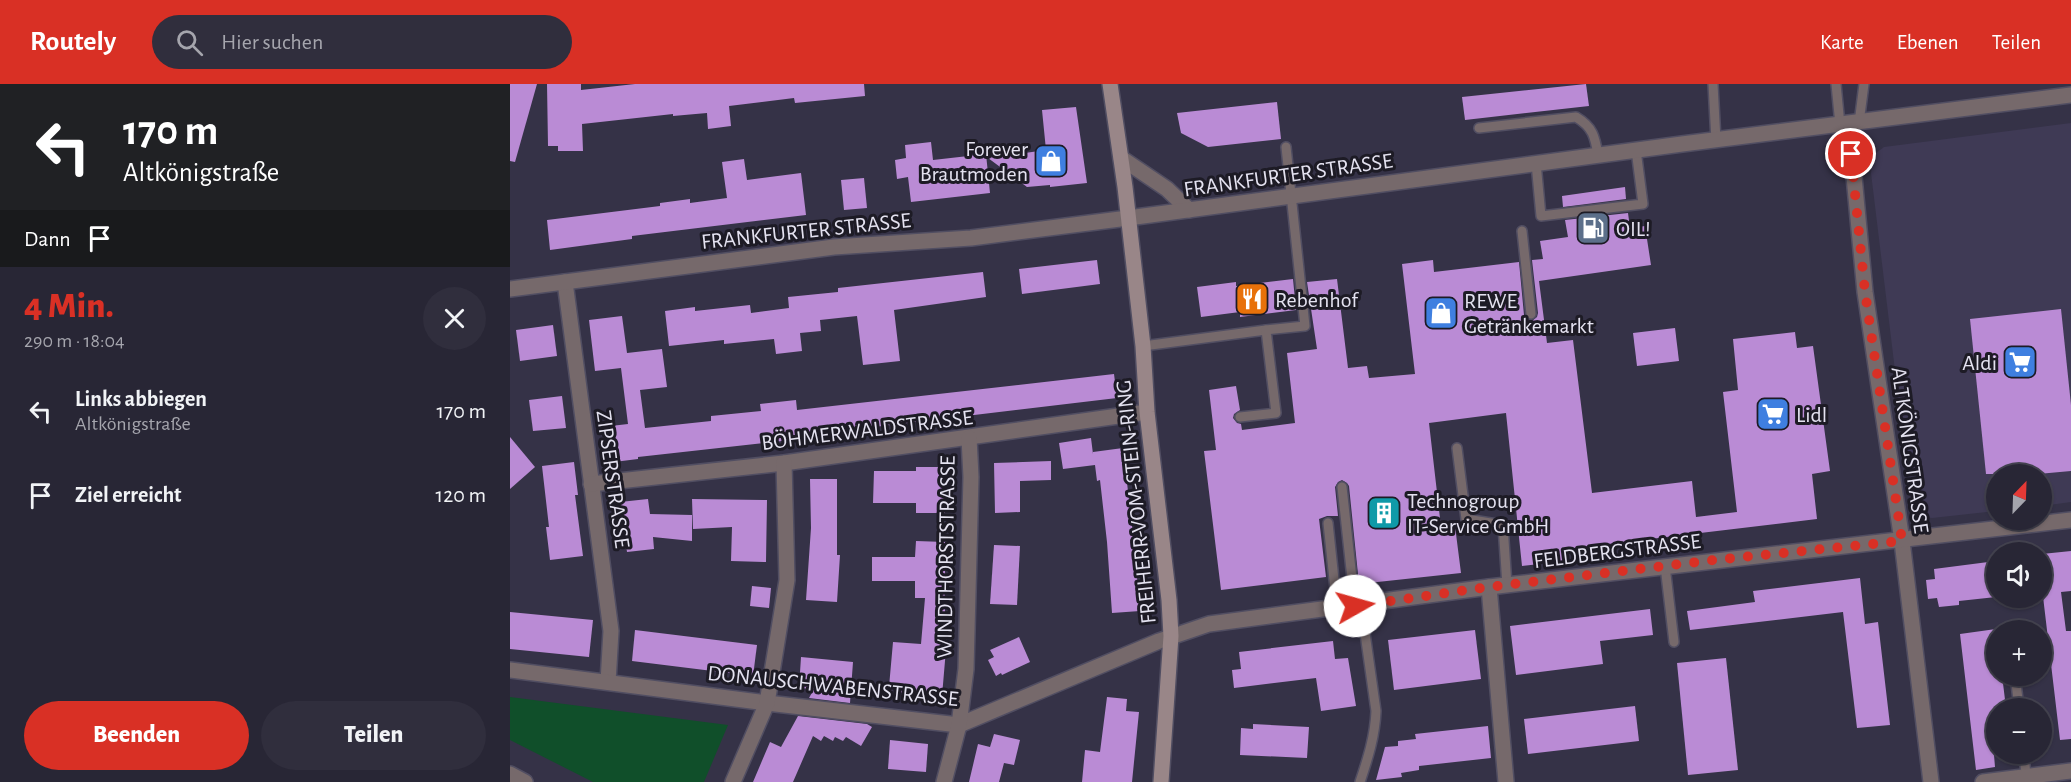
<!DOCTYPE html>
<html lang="de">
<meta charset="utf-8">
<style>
body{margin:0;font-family:"Alegreya Sans",sans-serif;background:#302e3d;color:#f1f3f6;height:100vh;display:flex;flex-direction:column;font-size:22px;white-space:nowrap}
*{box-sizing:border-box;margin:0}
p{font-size:20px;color:#a5a5ad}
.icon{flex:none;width:33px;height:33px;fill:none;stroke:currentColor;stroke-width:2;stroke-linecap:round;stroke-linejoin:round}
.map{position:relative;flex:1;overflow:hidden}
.side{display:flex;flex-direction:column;background:#282635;width:510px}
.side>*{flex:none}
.hud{background:#202124;color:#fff;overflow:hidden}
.needle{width:39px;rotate:23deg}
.controls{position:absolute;left:1476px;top:380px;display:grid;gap:12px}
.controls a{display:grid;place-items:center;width:66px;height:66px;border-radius:50%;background:#282635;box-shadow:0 2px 4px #0004,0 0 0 2px #444350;font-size:30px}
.pin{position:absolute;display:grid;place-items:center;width:51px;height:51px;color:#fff;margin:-26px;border:3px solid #fff;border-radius:50%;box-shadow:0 2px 6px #0007}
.me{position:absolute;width:66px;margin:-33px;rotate:83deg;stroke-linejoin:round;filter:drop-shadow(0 0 4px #0008)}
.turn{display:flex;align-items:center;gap:21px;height:126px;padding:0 24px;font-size:27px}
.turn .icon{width:78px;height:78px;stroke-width:2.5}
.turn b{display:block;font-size:42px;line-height:51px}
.then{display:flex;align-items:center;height:57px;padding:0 24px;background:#0003;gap:12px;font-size:22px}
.round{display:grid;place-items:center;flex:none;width:63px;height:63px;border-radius:32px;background:#302e3d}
.head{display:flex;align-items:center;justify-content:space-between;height:102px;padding:0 24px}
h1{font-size:36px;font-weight:800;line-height:45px;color:#d93025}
.button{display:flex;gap:12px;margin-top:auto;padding:12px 24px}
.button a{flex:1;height:69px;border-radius:36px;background:#d93025;color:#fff;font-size:24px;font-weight:800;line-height:69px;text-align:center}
.button a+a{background:#302e3d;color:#f1f3f6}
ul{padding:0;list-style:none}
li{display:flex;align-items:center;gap:18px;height:84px;padding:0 24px}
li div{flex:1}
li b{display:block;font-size:22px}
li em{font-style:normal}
header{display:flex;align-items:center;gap:36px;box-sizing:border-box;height:84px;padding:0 30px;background:#d93025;color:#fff}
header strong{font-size:28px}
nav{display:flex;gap:33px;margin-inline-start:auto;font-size:21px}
.search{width:420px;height:54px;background:#302e3d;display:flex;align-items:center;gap:15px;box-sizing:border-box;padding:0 21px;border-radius:33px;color:#a5a5ad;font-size:22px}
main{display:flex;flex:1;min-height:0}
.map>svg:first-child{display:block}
</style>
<header>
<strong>Routely</strong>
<div class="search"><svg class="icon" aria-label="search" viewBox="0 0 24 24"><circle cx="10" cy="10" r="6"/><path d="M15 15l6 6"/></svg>Hier suchen</div>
<nav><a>Karte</a><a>Ebenen</a><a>Teilen</a></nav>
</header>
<main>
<section class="side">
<div class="hud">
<div class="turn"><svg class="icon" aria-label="left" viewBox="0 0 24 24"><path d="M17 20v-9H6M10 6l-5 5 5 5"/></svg><div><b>170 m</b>Altkönigstraße</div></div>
<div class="then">Dann<svg class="icon" aria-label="arrive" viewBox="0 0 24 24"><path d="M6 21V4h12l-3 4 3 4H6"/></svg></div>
</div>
<div class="head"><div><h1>4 Min.</h1><p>290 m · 18:04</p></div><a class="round"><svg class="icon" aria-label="close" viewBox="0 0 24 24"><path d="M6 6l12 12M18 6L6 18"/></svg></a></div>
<ul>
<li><svg class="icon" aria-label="left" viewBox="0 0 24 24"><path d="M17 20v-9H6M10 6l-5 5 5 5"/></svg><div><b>Links abbiegen</b><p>Altkönigstraße</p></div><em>170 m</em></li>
<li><svg class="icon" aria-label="arrive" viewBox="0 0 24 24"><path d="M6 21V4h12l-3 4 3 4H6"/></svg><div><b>Ziel erreicht</b></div><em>120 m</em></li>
</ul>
<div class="button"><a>Beenden</a><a>Teilen</a></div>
</section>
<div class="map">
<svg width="1561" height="698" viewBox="0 0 1561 698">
<rect width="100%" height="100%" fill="#353247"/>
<!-- built -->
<polygon fill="#3f3a55" points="1561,39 1561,418 1532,422 1532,390 1486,390 1486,427 1422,434 1411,432 1401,418 1361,89 1362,80 1366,69 1374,63"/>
<!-- green -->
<polygon fill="#104f2a" points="0,613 218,641 194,698 83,698 0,656"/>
<!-- building -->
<g fill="#ba8bd5">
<polygon points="0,0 27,0 5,78 0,77"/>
<polygon points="37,0 71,0 71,6 125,0 354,0 355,12 285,19 284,14 219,22 221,42 198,45 197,29 163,32 163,30 72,40 73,67 48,67 48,62 38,62"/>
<polygon points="1076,0 1079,22 955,36 952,13"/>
<polygon points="767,18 771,55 698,63 671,49 667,29"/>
<polygon points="566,23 577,99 540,103 540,101 517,103 478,74 536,66 532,26"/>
<polygon points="421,58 423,76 476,70 480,109 401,118 398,93 387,95 385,76 396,74 395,61"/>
<polygon points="234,75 237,96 291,89 296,131 122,152 122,155 40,166 37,136 150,122 150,119 180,115 180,119 217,114 212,78"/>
<polygon points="354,94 357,124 334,126 331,96"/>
<polygon points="1115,103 1116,115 1053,123 1052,112"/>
<polygon points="1118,129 1120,144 1135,142 1141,181 1029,197 1037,259 1063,256 1082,409 1182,397 1186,433 1227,428 1213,308 1228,306 1223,255 1285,248 1287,264 1303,262 1320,387 1302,390 1307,435 1056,465 1057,477 1012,482 996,329 919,339 931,443 945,442 951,489 849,500 839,402 837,399 832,396 828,398 825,403 828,432 817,432 809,435 816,493 711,506 694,367 706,366 699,306 726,302 730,326 724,330 723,334 727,339 731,340 732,346 785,339 777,269 807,265 797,198 827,195 838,284 857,282 859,294 905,290 892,180 923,176 924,188 1009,178 1014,231 1018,236 1022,237 1027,233 1028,229 1022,176 1033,175 1030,157 1058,153 1055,136"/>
<polygon points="587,176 590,200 512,210 509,185"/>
<polygon points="473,188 476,213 384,226 390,277 353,281 347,232 310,236 311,247 290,249 292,267 266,270 264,255 214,260 214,256 159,262 155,227 185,223 185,227 240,221 241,229 279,224 278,213 328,208 328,204"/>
<polygon points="783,195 786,226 730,233 730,228 691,233 687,203 726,198 726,202"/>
<polygon points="1551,225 1561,321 1561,387 1528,390 1476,390 1460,235"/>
<polygon points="112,232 117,269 152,265 157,303 130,306 135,344 201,337 201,332 251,327 250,320 286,316 287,326 604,290 607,314 339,346 290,352 290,355 128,373 128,375 96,379 92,343 118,340 111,284 85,287 79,236"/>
<polygon points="43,241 47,272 10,277 6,246"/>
<polygon points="1165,244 1169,277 1127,282 1123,249"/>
<polygon points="52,312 56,344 23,347 19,316"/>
<polygon points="0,353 25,383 0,405"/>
<polygon points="581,354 583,370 583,368 613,364 624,459 630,527 602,529 597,458 590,396 587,397 585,381 553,385 549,359"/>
<polygon points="541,377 541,396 510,397 510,428 485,429 484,379"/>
<polygon points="64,378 68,411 65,411 73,472 40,476 36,443 39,443 32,382"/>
<polygon points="406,383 436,383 435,429 406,429 406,419 363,419 364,387 406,387"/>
<polygon points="300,395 327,395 327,471 330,471 327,518 296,516 301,444"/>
<polygon points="138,415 140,430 182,431 182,457 143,453 144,465 117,468 110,418"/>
<polygon points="182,415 257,416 256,478 221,477 222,443 183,445"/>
<polygon points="406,457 435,458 435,530 439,530 432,612 385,608 385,601 378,614 383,558 411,560 415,514 405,514 405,497 362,497 362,473 405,473"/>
<polygon points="484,461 510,462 507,521 480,520"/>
<polygon points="1561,467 1561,507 1551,508 1556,547 1561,547 1561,655 1550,656 1532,504 1532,470"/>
<polygon points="1486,477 1486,513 1449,517 1449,521 1429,523 1427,514 1418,515 1416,496 1425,495 1424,485"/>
<polygon points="1350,494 1355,540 1368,538 1380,641 1347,644 1333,528 1180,546 1177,527 1245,518 1243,507"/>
<polygon points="242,502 261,504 259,524 240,522"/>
<polygon points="1140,525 1143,551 1090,557 1093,580 1006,591 1000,542"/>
<polygon points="0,528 83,536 79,573 0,565"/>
<polygon points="1486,545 1486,591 1492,591 1496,624 1486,624 1486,671 1484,671 1485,683 1466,686 1450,550"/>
<polygon points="125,546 247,561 243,592 122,577"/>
<polygon points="965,546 971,595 884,606 878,556"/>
<polygon points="509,553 520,578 492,591 491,589 486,592 478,576 484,573 480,566"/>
<polygon points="823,557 825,575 838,574 846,622 811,627 806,594 724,604 722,586 731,585 729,568"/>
<polygon points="291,573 343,578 340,619 299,614 304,605 289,604"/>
<polygon points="1216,574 1228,686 1178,691 1167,579"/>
<polygon points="597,613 617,615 616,627 629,628 622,698 572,698 575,666 590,668"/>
<polygon points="1125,622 1129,657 1018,670 1014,635"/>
<polygon points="288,632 357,640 362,643 351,662 336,653 333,657 325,653 323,657 314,652 311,657 303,652 283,698 243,698 260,658 271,663"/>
<polygon points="743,640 799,643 797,674 730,671 731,644 743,645"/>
<polygon points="978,642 981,674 909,682 909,686 891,689 892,693 866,696 875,663 888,662 888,657 906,655 905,650"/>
<polygon points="484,650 510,656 504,681 494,679 489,698 459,698 468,660 480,663"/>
<polygon points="380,656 418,660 416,688 378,685"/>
</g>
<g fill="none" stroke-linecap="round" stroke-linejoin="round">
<!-- service casing -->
<g stroke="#514e62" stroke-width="12">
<g id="service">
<polyline points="1203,0 1206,57"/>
<polyline points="1326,0 1330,41"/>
<polyline points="1349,39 1354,0"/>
<path d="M969,44L1066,33C1083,43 1085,53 1088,71"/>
<polyline points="1026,79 1031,132 1133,120 1126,66"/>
<polyline points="1012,147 1021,230"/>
<polyline points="633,262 756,246"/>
<polyline points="730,333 766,329 756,246 795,242 776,63"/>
<polyline points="947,364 956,435 993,441 997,502"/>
<polyline points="832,403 845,522"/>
<polyline points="818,439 827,524"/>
<polyline points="1155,482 1164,558"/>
<polyline points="1505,591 1509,624"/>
<polyline points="1514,669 1516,693"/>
<path d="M850,698C858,674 865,652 866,627L851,521"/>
</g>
</g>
<!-- minor casing -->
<g stroke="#514e62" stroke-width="18">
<g id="minor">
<polyline points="1339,40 1355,208 1392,457 1421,698"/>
<polyline points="55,198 101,547 98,598"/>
<polyline points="0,205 324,163 461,154 618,134"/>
<polyline points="81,400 274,379 637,328"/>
<polyline points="979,503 996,698"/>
<polyline points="0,586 257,619 449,641 649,557 699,540 979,503 1561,436"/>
<polyline points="0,690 15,698"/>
<polyline points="223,698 257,619 277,496 274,379"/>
<polyline points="434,698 449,641 456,585 461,393 459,354"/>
<polyline points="1473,698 1561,687"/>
</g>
</g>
<!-- tertiary casing -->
<g stroke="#514e62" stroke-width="18">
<g id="tertiary">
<polyline points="611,74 657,105 679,126"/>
<polyline points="618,134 1172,60 1561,11"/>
</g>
</g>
<!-- secondary casing -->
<g stroke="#514e62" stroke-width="18">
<polyline id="secondary" points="600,0 615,103 633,262 637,328 659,516 661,552 651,698"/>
</g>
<!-- service -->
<use href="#service" stroke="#76696b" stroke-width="9"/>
<!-- minor -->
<use href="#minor" stroke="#76696b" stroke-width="15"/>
<!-- tertiary -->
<use href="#tertiary" stroke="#76696b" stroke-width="15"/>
<!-- secondary -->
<use href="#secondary" stroke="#998688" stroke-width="15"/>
</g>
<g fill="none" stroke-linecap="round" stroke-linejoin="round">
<!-- route -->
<polyline stroke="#d93025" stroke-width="10" stroke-dasharray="0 18" points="845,522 979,503 1204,476 1392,457 1355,208 1341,70"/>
</g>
<!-- icons -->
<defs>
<g id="shop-square" transform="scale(1.725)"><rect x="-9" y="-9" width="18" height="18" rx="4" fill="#3f7fe0" stroke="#1d1b25"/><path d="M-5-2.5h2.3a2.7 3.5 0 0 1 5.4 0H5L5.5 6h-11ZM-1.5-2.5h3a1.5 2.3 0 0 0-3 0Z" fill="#fff"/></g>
<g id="fuel-square" transform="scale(1.725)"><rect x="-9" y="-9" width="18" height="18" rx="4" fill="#5c6f8a" stroke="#1d1b25"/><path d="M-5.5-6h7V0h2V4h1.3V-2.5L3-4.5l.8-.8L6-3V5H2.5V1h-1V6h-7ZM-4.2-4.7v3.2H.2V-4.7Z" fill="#fff"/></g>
<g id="restaurant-square" transform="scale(1.725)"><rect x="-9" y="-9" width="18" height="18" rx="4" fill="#e8710a" stroke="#1d1b25"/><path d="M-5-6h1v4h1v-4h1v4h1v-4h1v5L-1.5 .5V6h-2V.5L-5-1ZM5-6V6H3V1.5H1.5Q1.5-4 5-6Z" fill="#fff"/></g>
<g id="supermarket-square" transform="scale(1.725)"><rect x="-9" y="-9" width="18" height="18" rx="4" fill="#3f7fe0" stroke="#1d1b25"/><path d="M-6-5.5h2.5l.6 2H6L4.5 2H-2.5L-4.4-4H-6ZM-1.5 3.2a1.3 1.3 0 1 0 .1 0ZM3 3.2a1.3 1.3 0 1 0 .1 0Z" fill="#fff"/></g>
<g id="building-square" transform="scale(1.725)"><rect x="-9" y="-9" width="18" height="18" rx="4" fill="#0f9aa8" stroke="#1d1b25"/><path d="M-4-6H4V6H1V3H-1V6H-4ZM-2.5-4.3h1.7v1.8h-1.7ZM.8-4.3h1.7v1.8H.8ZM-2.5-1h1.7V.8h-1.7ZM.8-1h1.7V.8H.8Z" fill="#fff"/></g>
</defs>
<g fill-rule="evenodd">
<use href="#shop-square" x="541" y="77"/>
<use href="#fuel-square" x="1083" y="144"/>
<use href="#restaurant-square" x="742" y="215"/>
<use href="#shop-square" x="931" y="229"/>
<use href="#supermarket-square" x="1510" y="278"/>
<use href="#supermarket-square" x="1263" y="330"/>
<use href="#building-square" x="874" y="429"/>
</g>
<g text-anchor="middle" stroke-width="6" stroke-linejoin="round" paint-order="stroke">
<!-- poi labels -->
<g font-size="22" fill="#e4e2f0" stroke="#1d1b25" text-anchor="start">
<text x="518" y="72" text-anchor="end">Forever<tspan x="518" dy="25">Brautmoden</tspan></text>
<text x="1106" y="152">OIL!</text>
<text x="765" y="223">Rebenhof</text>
<text x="954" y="224">REWE<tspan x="954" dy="25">Getränkemarkt</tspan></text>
<text x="1487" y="286" text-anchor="end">Aldi</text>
<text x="1286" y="338">Lidl</text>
<text x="897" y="424">Technogroup<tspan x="897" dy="25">IT-Service GmbH</tspan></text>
</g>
<!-- street labels -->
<g font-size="22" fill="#e4e2f0" stroke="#1d1b25">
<text transform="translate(778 90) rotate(-8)" y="8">FRANKFURTER STRASSE</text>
<text transform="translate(296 146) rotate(-6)" y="8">FRANKFURTER STRASSE</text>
<text transform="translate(357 345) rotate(-7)" y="8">BÖHMERWALDSTRASSE</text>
<text transform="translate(1401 366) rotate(82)" y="8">ALTKÖNIGSTRASSE</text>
<text transform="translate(104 395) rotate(82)" y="8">ZIPSERSTRASSE</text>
<text transform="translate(625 418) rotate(-96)" y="8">FREIHERR-VOM-STEIN-RING</text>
<text transform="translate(1107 466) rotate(-7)" y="8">FELDBERGSTRASSE</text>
<text transform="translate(435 473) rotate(-89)" y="8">WINDTHORSTSTRASSE</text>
<text transform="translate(323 601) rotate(6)" y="8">DONAUSCHWABENSTRASSE</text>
</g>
</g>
</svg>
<div class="controls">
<a><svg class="needle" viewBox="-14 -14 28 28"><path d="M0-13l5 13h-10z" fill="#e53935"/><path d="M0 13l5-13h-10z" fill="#a5a5ad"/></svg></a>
<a><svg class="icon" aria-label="sound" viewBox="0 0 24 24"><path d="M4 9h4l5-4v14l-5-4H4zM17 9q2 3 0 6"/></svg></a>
<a>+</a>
<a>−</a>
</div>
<div class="pin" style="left:1341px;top:70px;background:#d93025"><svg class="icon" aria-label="arrive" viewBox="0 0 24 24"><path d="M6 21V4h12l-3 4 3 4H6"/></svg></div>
<svg class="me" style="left:845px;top:522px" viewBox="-20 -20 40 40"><circle r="19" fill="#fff"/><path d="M0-13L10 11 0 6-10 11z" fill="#d93025"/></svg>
</div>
</main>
